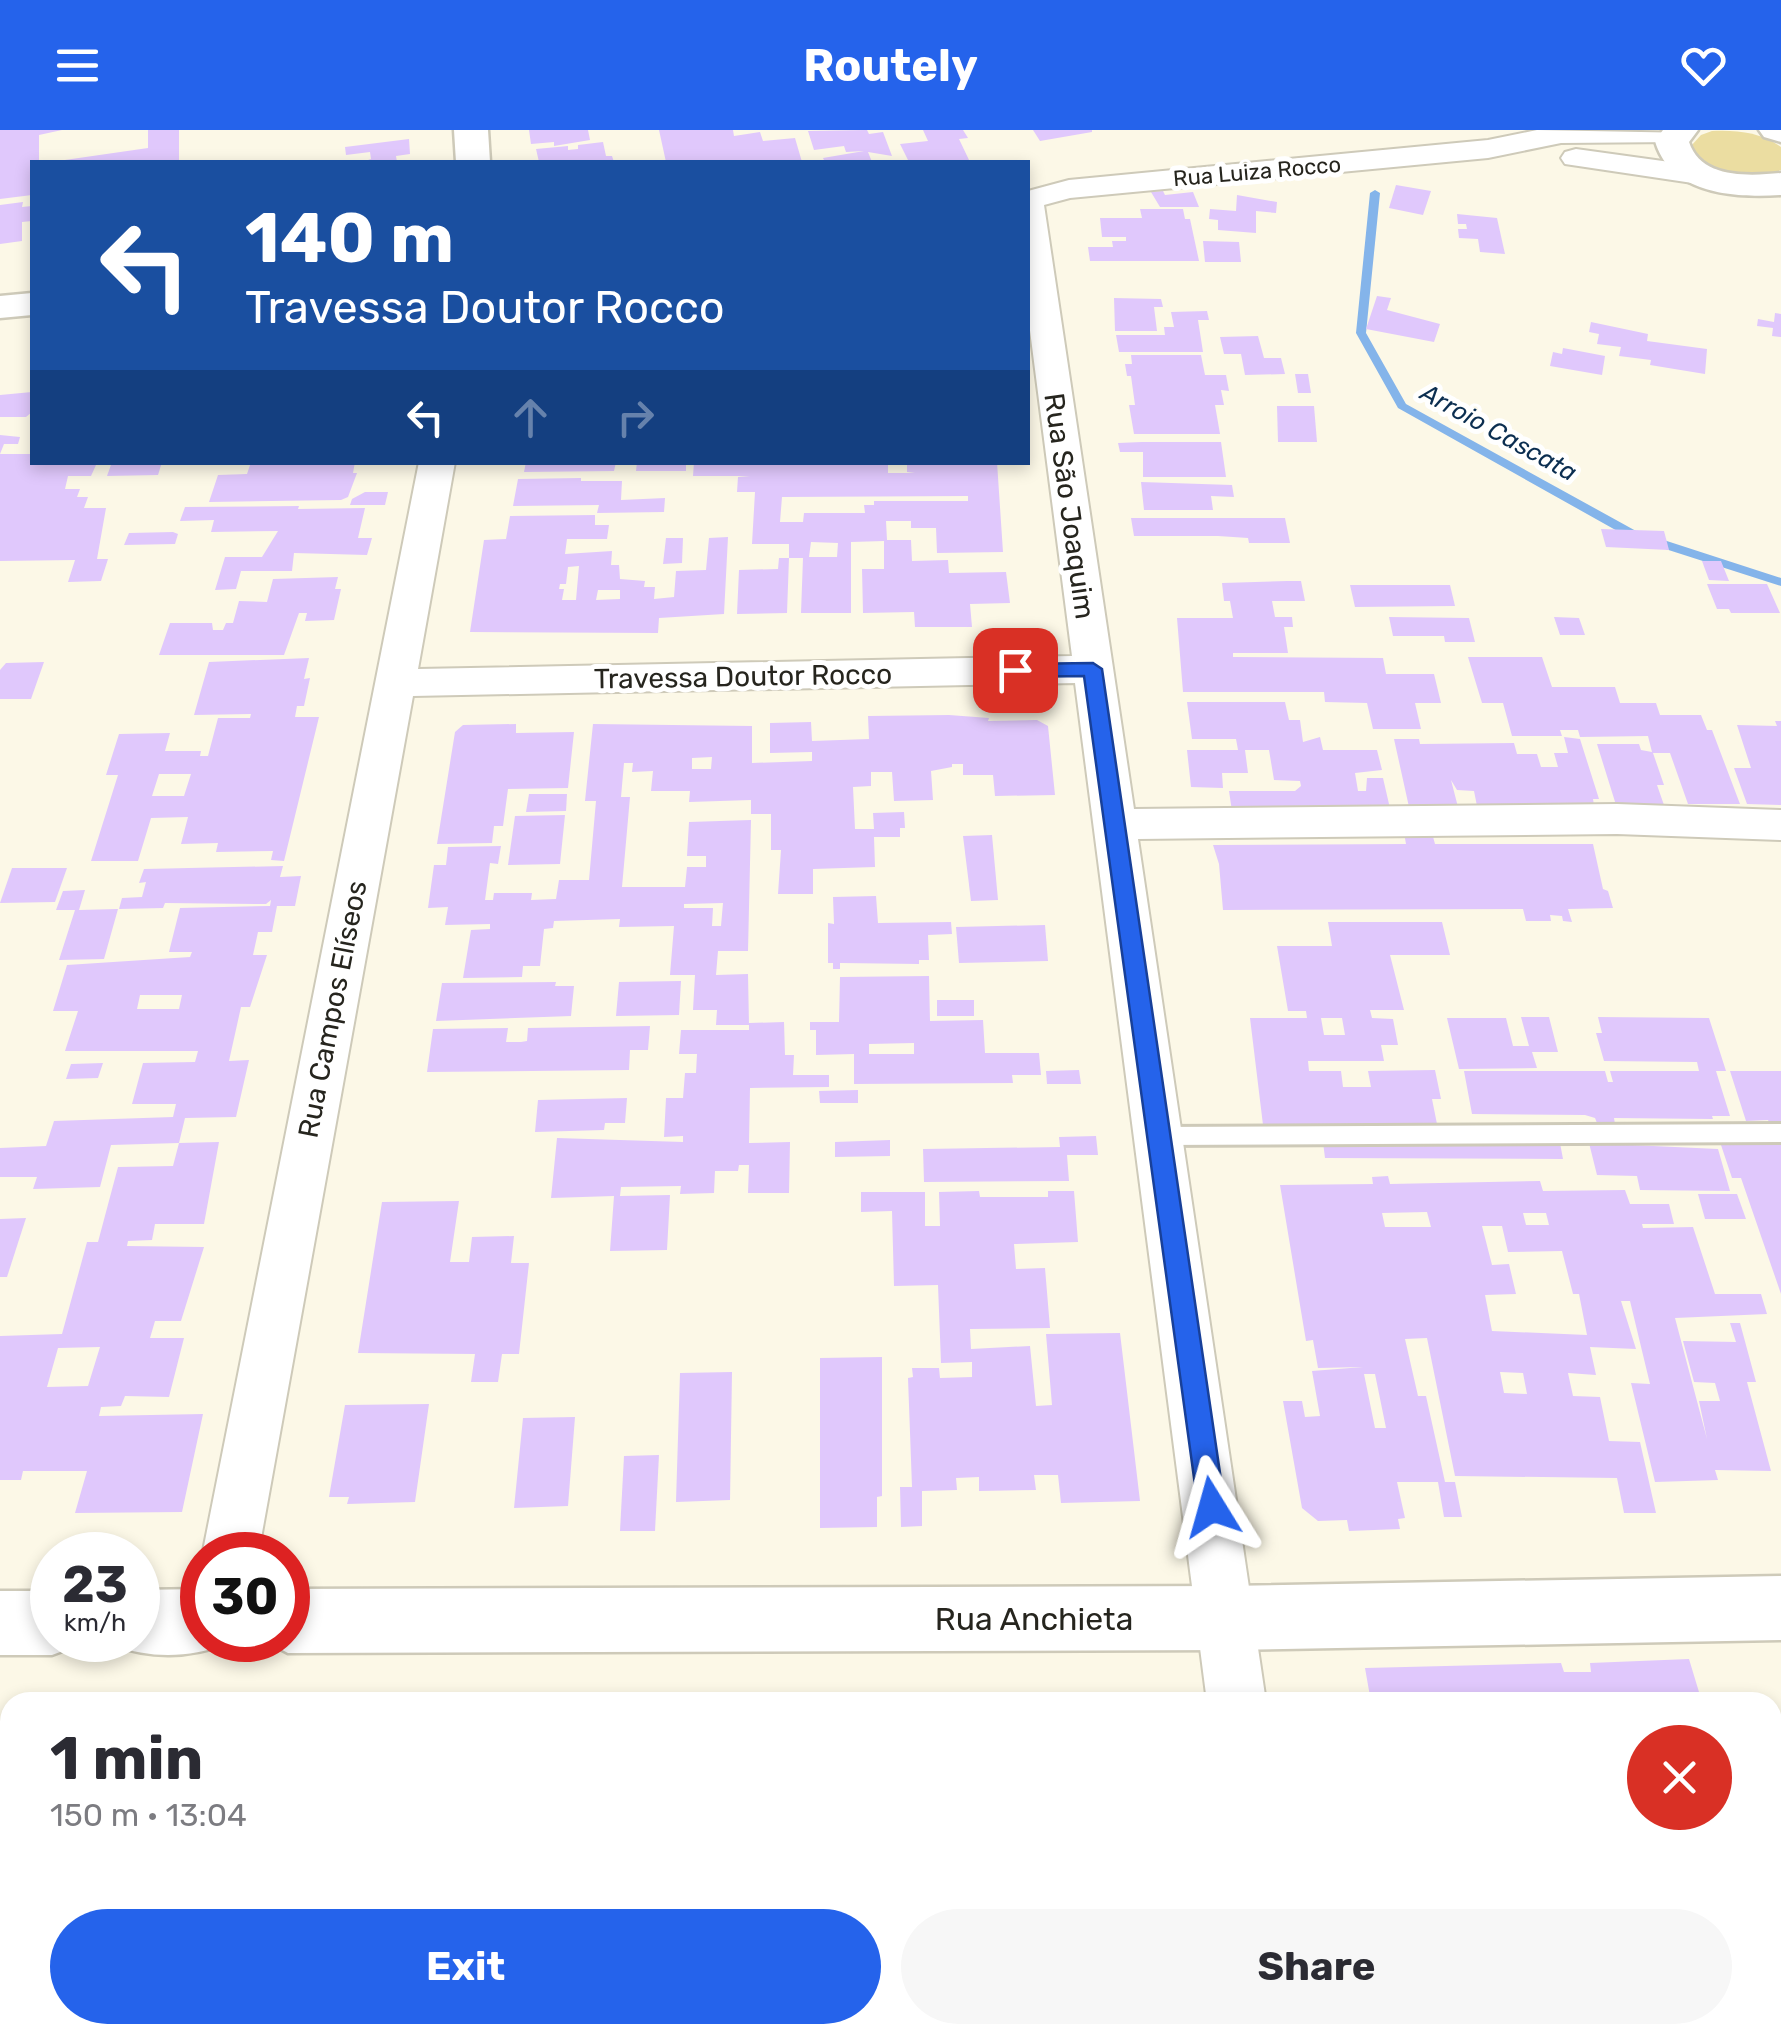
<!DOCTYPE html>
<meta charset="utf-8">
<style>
body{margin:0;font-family:Rubik,sans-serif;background:#f7f7f7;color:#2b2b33;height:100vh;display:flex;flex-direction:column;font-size:38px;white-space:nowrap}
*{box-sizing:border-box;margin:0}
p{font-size:32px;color:#7c7c81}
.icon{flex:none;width:55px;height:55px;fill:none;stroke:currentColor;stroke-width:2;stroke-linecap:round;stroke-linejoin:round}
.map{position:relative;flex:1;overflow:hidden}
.panel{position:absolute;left:0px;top:1562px;width:1782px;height:352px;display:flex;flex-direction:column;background:#fff;border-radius:30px 30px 0 0;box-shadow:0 5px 15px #0003}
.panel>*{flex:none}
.banner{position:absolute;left:30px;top:30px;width:1000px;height:305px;border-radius:0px;box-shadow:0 5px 15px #0003;background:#1a4fa0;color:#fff;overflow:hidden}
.speed{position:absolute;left:30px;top:1402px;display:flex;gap:20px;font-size:50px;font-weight:700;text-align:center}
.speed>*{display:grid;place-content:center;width:130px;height:130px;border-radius:50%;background:#fff;box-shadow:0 5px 15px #0003;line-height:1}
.speed small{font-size:25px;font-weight:400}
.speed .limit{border:15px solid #d22;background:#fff;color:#111}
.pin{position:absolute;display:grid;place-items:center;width:85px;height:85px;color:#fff;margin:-42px;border-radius:20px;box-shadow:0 5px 15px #0006}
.me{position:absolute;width:110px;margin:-55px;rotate:352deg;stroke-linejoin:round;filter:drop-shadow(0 0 8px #0008)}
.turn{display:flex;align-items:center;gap:35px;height:210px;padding:0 50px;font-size:45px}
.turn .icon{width:130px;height:130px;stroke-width:2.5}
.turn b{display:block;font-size:70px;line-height:85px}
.lanes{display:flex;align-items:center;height:95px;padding:0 50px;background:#0003;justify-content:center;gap:50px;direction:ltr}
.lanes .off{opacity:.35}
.round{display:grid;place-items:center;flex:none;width:105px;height:105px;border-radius:52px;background:#f7f7f7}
.headline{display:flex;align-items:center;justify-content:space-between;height:170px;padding:0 50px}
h1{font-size:60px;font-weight:700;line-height:75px}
.action{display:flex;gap:20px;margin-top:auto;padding:20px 50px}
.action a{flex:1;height:115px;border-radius:60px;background:#2563eb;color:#fff;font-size:40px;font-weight:700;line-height:115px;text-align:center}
.action a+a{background:#f7f7f7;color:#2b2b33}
header{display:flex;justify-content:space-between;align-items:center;height:130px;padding:0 50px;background:#2563eb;color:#fff;font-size:45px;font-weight:700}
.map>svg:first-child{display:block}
</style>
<header><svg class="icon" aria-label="menu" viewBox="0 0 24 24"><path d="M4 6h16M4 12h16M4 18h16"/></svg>Routely<svg class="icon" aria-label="heart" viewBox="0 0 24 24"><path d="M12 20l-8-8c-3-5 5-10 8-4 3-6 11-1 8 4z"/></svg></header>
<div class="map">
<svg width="1781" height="1913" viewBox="0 0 1781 1913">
<rect width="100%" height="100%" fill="#fcf8e7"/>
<!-- green -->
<path fill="#ebdda1" d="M1712,1C1737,0 1760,2 1781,17V40C1755,51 1701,49 1691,16L1701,5Z"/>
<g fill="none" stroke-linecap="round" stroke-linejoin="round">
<!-- stream -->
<polygon fill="#84b4ea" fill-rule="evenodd" points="1375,60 1380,63 1366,203 1406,274 1636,401 1781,448 1781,456 1628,407 1398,278 1356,203 1370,63"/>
</g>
<!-- building -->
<g fill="#e0c8fc" fill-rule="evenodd">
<polygon points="0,0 62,0 39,5 39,32 32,32 32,65 0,69"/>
<polygon points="148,0 179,0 179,32 51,32 148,18"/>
<polygon points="529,0 588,0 590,10 554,16 554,12 531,14"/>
<polygon points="659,0 733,0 734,6 760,2 763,11 795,8 802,32 666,32"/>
<polygon points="867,0 869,4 883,2 892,26 868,22 872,32 825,32 823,28 864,21 846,22 844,16 814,20 808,1"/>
<polygon points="923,0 963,0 968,8 959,9 969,30 909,32 900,14 928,11"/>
<polygon points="1033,0 1092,0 1092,2 1040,11"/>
<polygon points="409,9 410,24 396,26 397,32 362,32 371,29 370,22 346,25 345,17"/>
<polygon points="603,12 606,26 612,26 614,32 539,32 536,19 568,16 568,20 578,19 578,15"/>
<polygon points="1396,55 1431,61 1423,85 1389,78"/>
<polygon points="1163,61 1165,65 1193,62 1199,77 1160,77 1151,62"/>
<polygon points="1237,65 1277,72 1276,83 1256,81 1256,103 1218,100 1218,90 1209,89 1210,79 1236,81"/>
<polygon points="23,72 22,77 32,76 32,91 22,92 22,111 0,114 0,75"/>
<polygon points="1140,79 1183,79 1185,89 1190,89 1199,131 1090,131 1088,117 1113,117 1112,111 1126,111 1126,107 1102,107 1100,88 1142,88"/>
<polygon points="1457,84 1497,88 1505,124 1480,122 1478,109 1459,108 1458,99 1467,99 1466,94 1458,94"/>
<polygon points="1203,111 1239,112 1241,132 1205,132"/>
<polygon points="1377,166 1391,168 1387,180 1440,194 1434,212 1366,199"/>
<polygon points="1114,168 1161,169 1163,177 1154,177 1157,201 1115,201"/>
<polygon points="1207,181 1209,190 1198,190 1203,222 1119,222 1116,205 1165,205 1164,197 1174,197 1171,182"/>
<polygon points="1775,183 1781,184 1781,207 1772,206 1773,198 1757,196 1758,189 1774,192"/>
<polygon points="1591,192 1648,204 1647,211 1707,219 1705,244 1650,235 1651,230 1619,226 1621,217 1597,214 1599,204 1589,202"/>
<polygon points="1258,206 1264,228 1281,228 1285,244 1245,245 1241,224 1224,224 1220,207"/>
<polygon points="1563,218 1605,226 1602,245 1550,236 1553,222 1562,224"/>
<polygon points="1131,225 1201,225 1205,245 1226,245 1229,261 1221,260 1224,275 1215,275 1220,304 1134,304 1129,275 1135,275 1131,246 1127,246 1125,234 1132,234"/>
<polygon points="1295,244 1308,244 1311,263 1298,263"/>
<polygon points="32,262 32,282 26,287 0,287 0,265"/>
<polygon points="1277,276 1314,276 1317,312 1278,312"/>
<polygon points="0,305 20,307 18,314 4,314 0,324 32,324 32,332 96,335 91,346 68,346 65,359 80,359 77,367 88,367 84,378 106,378 97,429 108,429 101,451 68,452 75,430 0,431"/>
<polygon points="1142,312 1221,312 1226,347 1143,347 1143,322 1120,322 1118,313"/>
<polygon points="112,332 162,332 158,345 107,346"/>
<polygon points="251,332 355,332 353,343 357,343 348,367 341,370 209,372 218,345 247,344"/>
<polygon points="526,332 616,332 614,341 524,342"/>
<polygon points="637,332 686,332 686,341 636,341"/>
<path d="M694,332H888V343H915L907,342V332H997L1003,422L937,423L936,398H911V391H886L887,410H911L912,431L948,430L949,443L1006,442L1010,473L970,474L972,497H915L914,482L863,483L862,439H884V411L851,412V483H801L803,428H789V414H752L755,362H737L738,347L750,346H693ZM968,366V371H874V375H864L865,383H804L803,392H780L782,367ZM811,412L838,413L837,427H809Z"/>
<polygon points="581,348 581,351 622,351 621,370 665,368 664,382 597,383 599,375 513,376 518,349"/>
<polygon points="1141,352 1232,355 1234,367 1211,366 1213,380 1144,380"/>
<polygon points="365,362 388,362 385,375 350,375 352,369"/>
<polygon points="299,376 298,379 365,378 358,408 372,408 367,425 294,423 292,441 241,441 236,459 215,460 225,427 262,427 278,401 211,402 214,390 180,391 185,377"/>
<path d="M595,385V395H609L607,409H567L565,424L612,421L611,435H619L620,449L645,451L644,457H655L654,469L674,467L676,441L706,440L709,408L728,407L724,484L659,488L658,503L470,502L484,410L506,409L510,386ZM579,436L576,470H562L564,459H559L560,454H566L568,437ZM598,460H620V469L596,470Z"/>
<polygon points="1131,388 1285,388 1290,413 1249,413 1248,408 1218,406 1134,406"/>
<polygon points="1601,399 1664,401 1669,420 1606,417"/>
<polygon points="173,402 178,404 175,414 124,415 129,403"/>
<polygon points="666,408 683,408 682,433 663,434"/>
<polygon points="779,428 789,428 787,483 737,484 739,440 778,439"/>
<polygon points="1702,431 1721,431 1729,451 1709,450"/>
<polygon points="338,447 335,459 341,459 334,490 305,491 307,483 299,483 284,525 159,525 170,493 212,493 213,500 223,500 226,493 233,493 239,471 267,472 273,449"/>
<polygon points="1287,451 1301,451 1305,471 1272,471 1275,487 1292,487 1293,497 1284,497 1288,523 1233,523 1233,527 1383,528 1386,544 1434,544 1441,573 1415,573 1421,599 1373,599 1367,573 1325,572 1324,562 1183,562 1177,488 1233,488 1230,471 1224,471 1222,453"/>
<polygon points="1707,454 1767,454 1780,483 1731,483 1729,479 1717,479"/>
<polygon points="1350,455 1450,455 1455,476 1355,477"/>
<polygon points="1389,487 1469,488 1475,512 1445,512 1444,506 1393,506"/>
<polygon points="1554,487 1579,488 1585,505 1560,505"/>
<polygon points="1468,527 1542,527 1552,557 1615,557 1620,573 1656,573 1660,585 1701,585 1707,600 1712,600 1740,674 1688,674 1670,623 1653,623 1664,655 1657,655 1664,675 1616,675 1597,614 1639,614 1641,620 1652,622 1648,606 1580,607 1578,600 1560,600 1562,606 1512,606 1503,573 1482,573"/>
<path d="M309,528L304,549L310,548L304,576H297L295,587H319L284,731L271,730L273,721L216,722L218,713L181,714L188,687L151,688L138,731H91L118,645H106L119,604L170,603L165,621H201L200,626H208L218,588H250L251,584L194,585L209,532ZM159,644H191L184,666H152Z"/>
<polygon points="44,532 31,569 0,569 0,540 6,533"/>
<polygon points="1187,572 1285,572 1289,590 1300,590 1303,612 1320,607 1323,620 1377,620 1382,640 1355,643 1358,661 1366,661 1367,648 1383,648 1392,687 1233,688 1229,661 1295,661 1301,656 1300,651 1274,650 1269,620 1245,620 1248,643 1222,643 1223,658 1191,657 1187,620 1238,620 1236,609 1192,609"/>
<path d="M949,585L989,588L988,591L1037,590L1048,596L1055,665L995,666L993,645H963V634H952V637L931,641L933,670L894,671L892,642H871V656L853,657L855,699H874L873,683L904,682L905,698H900V707H874L875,737L813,739V764H778L781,720H771V684H751V670L689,672L690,661H651L653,641L632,642L633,633H624L621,667H630L622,757H685L687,737H706V726H687L689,692L751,690L748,821H718L716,845L748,844L749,895H716L717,880H693L695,845H670L674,796L619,797L620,789L554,791L553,798L544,799L540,836H523L522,847L463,848L471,800L490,799V794L445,795L448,777L428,778L434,735H446L448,717L501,716L498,734L490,733L485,770H493L494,763H532L531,770L556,769L559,750H589L596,671H585L593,594L752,596V633L812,631V622L770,623V593L811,592L812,611L869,609L868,586ZM712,627L711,639H692V628ZM723,773L721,796H712L713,778H684V774Z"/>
<polygon points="1775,591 1781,591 1781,675 1747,674 1734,638 1751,638 1737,595 1777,596"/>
<polygon points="516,594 516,603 574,602 568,658 508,659 503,696 494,696 492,713 437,714 455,602 463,595"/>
<polygon points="1564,607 1580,609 1599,669 1593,669 1594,675 1530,673 1532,677 1477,676 1474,661 1457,660 1451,650 1458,677 1409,677 1394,609 1419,609 1420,614 1514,613 1517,624 1537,624 1541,637 1558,637 1554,623 1568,623"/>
<polygon points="529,664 567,664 566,681 526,682"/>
<polygon points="565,685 560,734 508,735 515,686"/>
<polygon points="1404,703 1432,703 1435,714 1593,714 1603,759 1608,761 1613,778 1568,779 1572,792 1563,791 1562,786 1550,785 1551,791 1526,791 1523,779 1223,780 1219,734 1213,715 1406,714"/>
<polygon points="992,705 998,770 971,771 963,706"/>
<path d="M283,736L280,747L301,746L295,776H277L272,802H258L253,825H267L250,877H241L229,931L249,930L236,987L185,988L179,1013L111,1015L100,1057L33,1059L37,1047H0V1018L46,1016L54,991L173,987L176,974H132L143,933L195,932L198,921H65L78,881H53L67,835L190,827L192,822H169L180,778L270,776L271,770L266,774L165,773L163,778L119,779L122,768L142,767L146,752L139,753L144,739ZM140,865H182L179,879H137Z"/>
<polygon points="12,738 67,738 55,772 0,773"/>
<polygon points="85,760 79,780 118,779 104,829 59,830 75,780 56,780 63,761"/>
<polygon points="876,766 878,793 951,792 952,804 928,805 929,830 919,830 919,834 840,833 840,839 833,839 833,833 828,833 828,793 834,794 833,767"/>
<path d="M1328,792H1442L1450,825H1390L1404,880H1370L1372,888L1393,889L1398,915H1381L1384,931H1308L1309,941H1341L1343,957H1371L1368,941L1435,940L1441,969H1432L1437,994L1263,995L1250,888H1307L1306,881H1288L1277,816H1332ZM1321,888H1342L1345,905H1324Z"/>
<polygon points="1045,795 1048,831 959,833 956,797"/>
<path d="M929,846L930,891L983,890L985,923H1039L1041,945H1012L1013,953L854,954V924L816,925V900H810V892H839L840,847ZM914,913V924H869V914Z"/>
<polygon points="681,851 679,885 616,886 619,852"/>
<polygon points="556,852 555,856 574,856 571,886 436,891 442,853"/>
<rect x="937" y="870" width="37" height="16"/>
<polygon points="1521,887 1549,887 1558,922 1532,922 1537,938 1459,939 1447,888 1506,888 1513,916 1529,916"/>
<polygon points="1598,887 1709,888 1726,941 1716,941 1730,986 1712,986 1713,989 1614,988 1615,994 1597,993 1595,988 1585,985 1472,984 1464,941 1605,941 1608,952 1613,952 1610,941 1699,941 1697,932 1604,931 1596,903 1602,903"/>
<polygon points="784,892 785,925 794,925 793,945 829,945 829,957 750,958 749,1013 790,1012 789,1063 748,1063 749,1035 739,1035 738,1041 715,1041 714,1063 680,1064 681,1056 621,1057 620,1066 670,1065 667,1120 610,1121 614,1066 551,1068 557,1008 683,1012 683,1006 664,1007 666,968 683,968 685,943 696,943 697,924 679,924 681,900 749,900 749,893"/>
<polygon points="650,896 648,920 630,920 629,940 427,942 433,899 508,898 506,912 521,912 527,911 528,898"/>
<polygon points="103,933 98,948 66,949 71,934"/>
<polygon points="1079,940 1081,954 1047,954 1046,941"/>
<polygon points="1730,941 1781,941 1781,995 1770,995 1768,990 1746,991"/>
<polygon points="858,960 858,973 820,973 819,961"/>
<polygon points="627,968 625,993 605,993 604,1000 535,1002 538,970"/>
<polygon points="1096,1006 1098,1025 1067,1025 1069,1051 924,1052 923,1019 1060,1017 1059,1007"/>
<polygon points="890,1010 890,1026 835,1027 835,1012"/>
<path d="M219,1012L204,1094H155L152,1110L128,1111L127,1116L204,1117L181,1191H155L150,1208H184L169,1267L125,1266L121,1276L101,1277L99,1286L203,1284L182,1382L75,1383L87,1341H23L21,1350H0V1206L62,1204L87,1112H98L118,1037L173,1036L179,1013ZM100,1217L88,1256L47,1257L58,1218Z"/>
<polygon points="1323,1012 1560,1013 1563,1029 1325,1028"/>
<polygon points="1589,1013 1718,1019 1730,1061 1640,1060 1637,1046 1597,1045"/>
<polygon points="1721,1015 1781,1015 1781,1164 1741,1048 1732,1048"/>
<path d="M1388,1046L1390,1054L1540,1051L1543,1061L1625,1060L1630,1074H1669L1674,1094H1642L1643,1098L1693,1097L1715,1164H1761L1767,1184L1675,1188L1707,1309L1699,1271H1720L1715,1253L1694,1252L1683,1211L1736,1212L1730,1193H1740L1756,1252H1747L1771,1341L1715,1340L1718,1350L1655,1352L1631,1253L1650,1254L1630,1171H1621L1636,1219L1590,1217L1596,1245L1568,1243L1573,1266L1600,1267L1609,1311L1640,1312L1656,1383H1624L1617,1348L1455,1346L1427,1208L1405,1209L1418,1266H1426L1445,1352H1455L1462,1387H1444L1438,1352H1397L1405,1388L1398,1389L1400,1399L1349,1401L1347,1390L1318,1391L1302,1378L1283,1271H1302L1305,1287L1320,1286L1312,1241L1363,1237L1318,1238L1313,1210L1306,1211L1280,1055L1373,1054L1372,1047ZM1427,1082L1431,1097H1385L1382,1083ZM1523,1083H1546L1549,1095H1526ZM1482,1096H1502L1508,1122L1562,1121L1573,1164H1579L1587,1205L1492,1201L1485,1165L1516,1164L1509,1134L1492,1135ZM1500,1242L1523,1243L1527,1264L1504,1263ZM1364,1244H1375L1386,1298H1375Z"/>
<polygon points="979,1061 980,1067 1048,1067 1048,1061 1074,1061 1078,1112 1014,1114 1016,1139 1045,1138 1050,1198 970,1199 971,1219 1030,1216 1036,1276 1052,1275 1046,1204 1120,1203 1140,1371 1061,1373 1058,1345 1034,1345 1036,1360 979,1361 979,1347 956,1348 957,1360 922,1361 922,1396 901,1397 900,1357 912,1357 908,1248 913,1247 912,1238 939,1238 940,1248 972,1247 972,1232 941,1233 938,1155 894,1156 892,1081 861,1082 861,1062 925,1062 925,1096 940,1096 939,1062"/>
<polygon points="1698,1064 1737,1064 1746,1089 1705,1089"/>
<polygon points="459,1071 450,1132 469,1132 472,1107 514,1106 511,1133 529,1133 519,1224 502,1224 498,1252 471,1252 475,1224 358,1223 382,1072"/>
<polygon points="26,1088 7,1147 0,1147 0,1089"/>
<polygon points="882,1227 882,1366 877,1367 877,1397 820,1398 820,1228"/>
<polygon points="732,1242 730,1370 676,1372 680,1243"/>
<polygon points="429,1274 415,1372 347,1374 349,1367 329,1367 345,1275"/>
<polygon points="575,1287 568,1376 514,1378 523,1288"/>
<polygon points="659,1325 655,1401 620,1401 624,1326"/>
<polygon points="1689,1529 1702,1572 1371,1572 1365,1538 1561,1533 1564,1542 1591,1542 1590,1533"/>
<polygon points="1772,1848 1781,1848 1781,1913 1754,1913 1752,1905 1772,1905"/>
<polygon points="23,1905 62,1905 60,1913 22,1913"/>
<polygon points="229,1905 367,1905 367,1913 228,1913"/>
<rect x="872" y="1905" width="64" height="8"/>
<polygon points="1397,1905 1526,1905 1527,1913 1398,1913"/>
</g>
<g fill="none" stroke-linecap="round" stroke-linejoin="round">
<!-- lane casing -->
<g stroke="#cecab9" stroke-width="6">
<polygon id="lane" points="1781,994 1781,1012 1159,1015 1151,1013 1148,1006 1151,999 1159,997"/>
</g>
<!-- street casing -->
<g stroke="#cecab9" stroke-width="4">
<g id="street">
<polygon points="1537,0 1692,3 1687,9 1677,12 1561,13 1488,28 1070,68 1044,75 1134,679 1617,674 1781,680 1781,710 1617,704 1138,709 1266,1572 1207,1572 1075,553 413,566 258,1425 202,1426 419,332 455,332 418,539 1072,526 1028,185 1028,61 1069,50 1488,10"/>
<polygon points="1576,19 1706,37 1717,40 1721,46 1717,52 1706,55 1565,34 1561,28 1565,22"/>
<polygon points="1241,1905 1307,1905 1308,1913 1242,1913"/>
</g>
</g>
<!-- secondary casing -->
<g stroke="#cecab9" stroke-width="5">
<g id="secondary">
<polygon points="454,0 488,0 490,32 456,32"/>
<path d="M1663,0H1698L1689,12C1701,49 1749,46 1781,43V65C1734,68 1670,64 1655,11Z"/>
<polygon points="1759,0 1781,0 1781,12 1764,7"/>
<polygon points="32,163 32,185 0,188 0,166"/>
<polygon points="1781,1446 1781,1510 1227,1520 288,1523 263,1510 288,1510 288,1459 1227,1456"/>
<path d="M202,1459V1510H227L226,1514C190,1528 150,1529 114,1515L112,1510H138V1460Z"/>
<polygon points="0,1461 52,1461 52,1510 78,1510 76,1516 52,1525 0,1525"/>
</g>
</g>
<!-- lane -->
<use href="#lane" fill="#fff" fill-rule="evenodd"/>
<!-- street -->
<use href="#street" fill="#fff" fill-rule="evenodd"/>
<!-- secondary -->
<use href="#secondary" fill="#fff" fill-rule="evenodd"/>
</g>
<!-- route -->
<polygon fill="#2563eb" stroke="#184099" stroke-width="2.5" points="1093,533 1102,539 1225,1377 1221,1385 1212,1389 1202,1385 1198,1377 1084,546 1015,547 1006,540 1015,534"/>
<g text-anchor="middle" stroke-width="10" stroke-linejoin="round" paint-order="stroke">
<!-- far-street labels -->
<g font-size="22" fill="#26251e" stroke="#fff">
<text transform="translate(1257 41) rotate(-5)" y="8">Rua Luiza Rocco</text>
</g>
<!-- far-water labels -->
<g font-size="25" font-style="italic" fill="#0b2e50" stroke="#fff">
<text transform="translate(1499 302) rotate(29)" y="9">Arroio Cascata</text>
</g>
<!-- street labels -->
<g font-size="28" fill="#26251e" stroke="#fff">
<text transform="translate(1070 376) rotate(82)" y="10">Rua São Joaquim</text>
<text transform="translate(743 546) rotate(-1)" y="10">Travessa Doutor Rocco</text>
<text transform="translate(332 879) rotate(-79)" y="10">Rua Campos Elíseos</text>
</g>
<!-- near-street labels -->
<g font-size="32" fill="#26251e" stroke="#fff">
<text x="1034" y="1500">Rua Anchieta</text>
</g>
</g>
</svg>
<div class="speed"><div>23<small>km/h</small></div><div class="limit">30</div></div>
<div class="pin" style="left:1015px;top:540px;background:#d93025"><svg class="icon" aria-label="arrive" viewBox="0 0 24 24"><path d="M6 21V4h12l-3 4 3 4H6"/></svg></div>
<svg class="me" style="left:1212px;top:1377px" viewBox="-20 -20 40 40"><path d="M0-17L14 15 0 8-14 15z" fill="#2563eb" stroke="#fff" stroke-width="4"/></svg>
<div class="banner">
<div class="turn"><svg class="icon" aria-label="left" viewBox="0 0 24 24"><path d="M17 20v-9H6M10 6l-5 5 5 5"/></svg><div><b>140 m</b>Travessa Doutor Rocco</div></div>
<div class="lanes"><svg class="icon" aria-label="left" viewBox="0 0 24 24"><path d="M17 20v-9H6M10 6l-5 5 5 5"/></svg><svg class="icon off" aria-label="ahead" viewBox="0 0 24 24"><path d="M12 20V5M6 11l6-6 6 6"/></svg><svg class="icon off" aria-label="right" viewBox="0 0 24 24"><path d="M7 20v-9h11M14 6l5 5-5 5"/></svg></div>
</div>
<section class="panel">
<div class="headline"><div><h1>1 min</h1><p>150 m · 13:04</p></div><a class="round" style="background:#d93025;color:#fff"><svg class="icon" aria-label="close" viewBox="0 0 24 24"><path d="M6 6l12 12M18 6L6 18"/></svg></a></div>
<div class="action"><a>Exit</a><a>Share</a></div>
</section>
</div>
